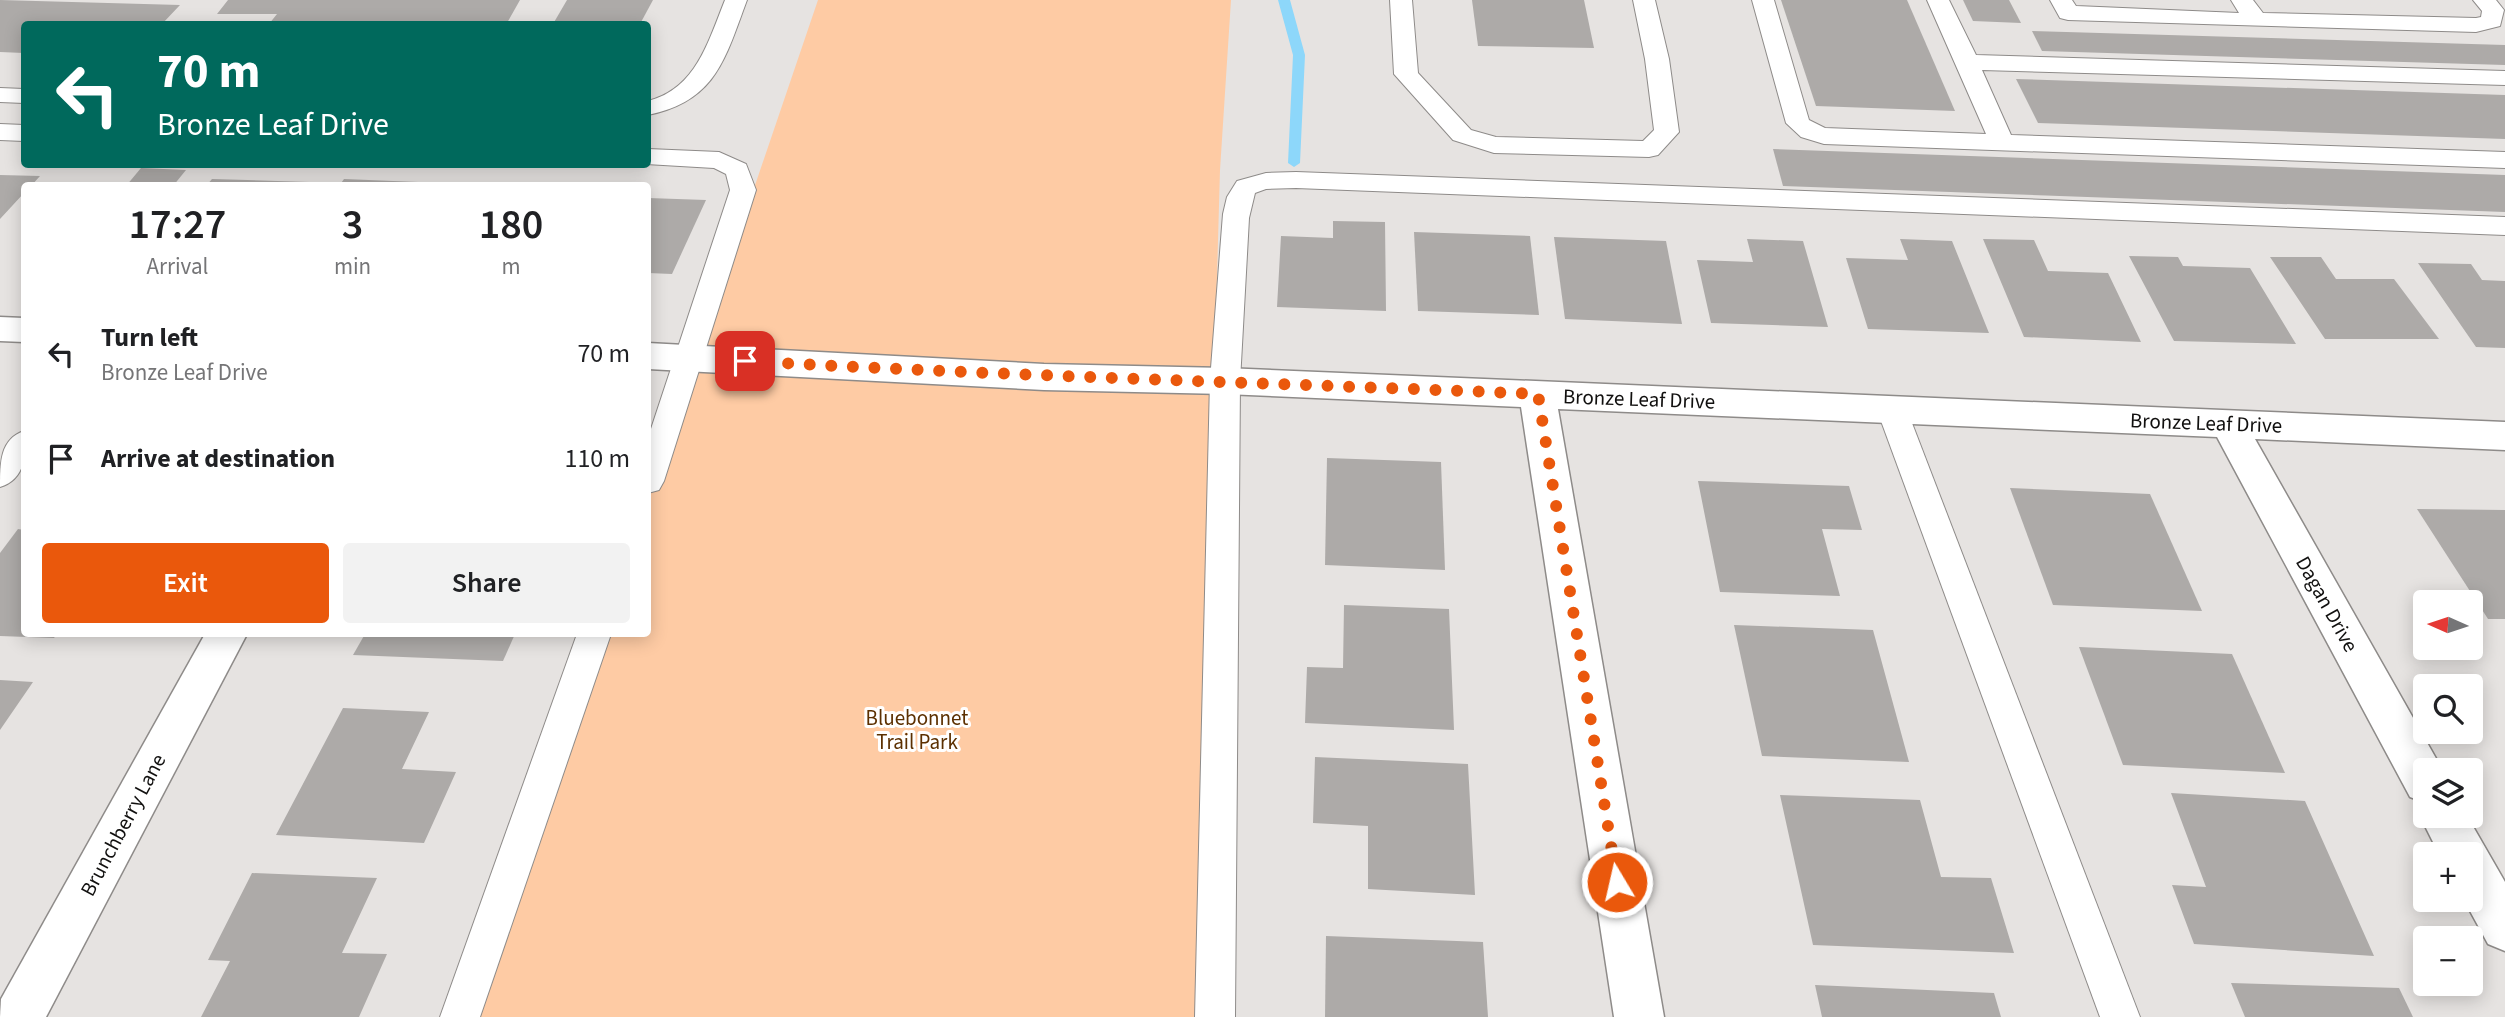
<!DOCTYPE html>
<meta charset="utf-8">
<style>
body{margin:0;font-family:"Source Sans 3",sans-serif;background:#f2f2f2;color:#202124;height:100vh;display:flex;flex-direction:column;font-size:26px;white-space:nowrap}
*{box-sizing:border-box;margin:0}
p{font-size:23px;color:#757577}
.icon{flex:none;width:38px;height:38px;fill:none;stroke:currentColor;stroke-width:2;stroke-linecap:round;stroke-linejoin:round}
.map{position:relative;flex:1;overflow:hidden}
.panel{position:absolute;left:21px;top:182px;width:630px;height:455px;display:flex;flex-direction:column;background:#fff;border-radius:7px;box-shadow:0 4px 18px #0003}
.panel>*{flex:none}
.guide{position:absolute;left:21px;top:21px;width:630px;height:147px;border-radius:7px;box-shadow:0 4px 18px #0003;background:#00695c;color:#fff;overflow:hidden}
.needle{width:46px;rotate:273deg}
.controls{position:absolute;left:2413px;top:590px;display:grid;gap:14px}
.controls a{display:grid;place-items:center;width:70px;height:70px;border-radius:7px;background:#fff;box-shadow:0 4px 18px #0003;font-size:35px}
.pin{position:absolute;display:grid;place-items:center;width:60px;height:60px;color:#fff;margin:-30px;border-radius:14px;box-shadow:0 4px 10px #0006}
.me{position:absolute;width:77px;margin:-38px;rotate:351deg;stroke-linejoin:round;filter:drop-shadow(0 0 5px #0008)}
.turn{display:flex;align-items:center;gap:24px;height:147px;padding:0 21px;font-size:32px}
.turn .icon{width:91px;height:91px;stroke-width:2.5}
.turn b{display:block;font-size:49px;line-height:60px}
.eta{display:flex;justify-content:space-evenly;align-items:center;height:119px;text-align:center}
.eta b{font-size:42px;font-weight:600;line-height:49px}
.cta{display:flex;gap:14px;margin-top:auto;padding:14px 21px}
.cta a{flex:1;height:80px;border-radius:7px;background:#ea580c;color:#fff;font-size:28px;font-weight:600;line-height:80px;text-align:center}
.cta a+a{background:#f2f2f2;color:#202124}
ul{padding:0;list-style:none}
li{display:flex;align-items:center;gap:21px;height:105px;padding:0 21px}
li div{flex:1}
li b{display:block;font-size:26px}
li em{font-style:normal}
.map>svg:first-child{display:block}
</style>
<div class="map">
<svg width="2505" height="1017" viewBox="0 0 2505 1017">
<rect width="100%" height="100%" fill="#e6e3e1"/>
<!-- green -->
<polygon fill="#fecba4" points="818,0 1231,0 1220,170 1196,1017 471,1017 602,634 648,634 648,500"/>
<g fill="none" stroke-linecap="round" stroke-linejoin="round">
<!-- stream -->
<polygon fill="#8dd7fa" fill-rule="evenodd" points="1278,0 1290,0 1305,55 1300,163 1294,167 1288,163 1293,55"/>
</g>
<!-- building -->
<g fill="#adaaa8">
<polygon points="0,0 180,5 162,24 24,24 24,53 0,52"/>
<polygon points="228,0 520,0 507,23 387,24 269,24 277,14 217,14"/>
<polygon points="567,0 653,0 640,24 553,24"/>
<polygon points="1472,0 1584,0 1594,48 1478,46"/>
<polygon points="1781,0 1907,0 1955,111 1816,106"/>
<polygon points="1963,0 2009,0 2021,23 1973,21"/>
<polygon points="2032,31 2505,45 2505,65 2042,51"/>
<polygon points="2016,79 2505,95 2505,139 2038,123"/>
<polygon points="1773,149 2505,175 2505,212 1783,186"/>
<polygon points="141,168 186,170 173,186 126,186"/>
<polygon points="0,175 40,176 31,186 24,186 24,193 0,219"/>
<polygon points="212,179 309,182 307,186 206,186"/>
<polygon points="344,179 443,183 441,186 339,186"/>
<polygon points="648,198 706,200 672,274 648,273"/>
<polygon points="1333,221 1385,222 1386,311 1277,307 1281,236 1333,238"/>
<polygon points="1414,232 1530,236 1539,315 1418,311"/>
<polygon points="1554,237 1666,241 1682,324 1565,319"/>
<polygon points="1747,239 1803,241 1828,327 1711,323 1697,260 1753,262"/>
<polygon points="1900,239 1952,241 1989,333 1868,329 1846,258 1908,260"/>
<polygon points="1983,239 2034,240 2048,271 2108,273 2141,342 2024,337"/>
<polygon points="2129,256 2178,257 2183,266 2250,268 2296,344 2174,341"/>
<polygon points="2270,257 2321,257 2336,279 2394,279 2439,339 2325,339"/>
<polygon points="2418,263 2471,264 2482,280 2505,281 2505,348 2476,347"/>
<polygon points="1327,458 1441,462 1445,570 1325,565"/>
<polygon points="1698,481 1849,486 1862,530 1822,529 1840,596 1720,592"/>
<polygon points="2010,488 2150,494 2202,611 2053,605"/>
<polygon points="2417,509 2505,510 2505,619 2488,619"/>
<polygon points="18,529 24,530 24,634 57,634 54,638 0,636 0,553"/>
<polygon points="1344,605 1449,609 1454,730 1305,723 1307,667 1343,668"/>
<polygon points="1734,625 1873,630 1909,762 1762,756"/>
<polygon points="365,634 515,634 503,661 353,655"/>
<polygon points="2079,647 2232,654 2285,773 2123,765"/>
<polygon points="0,680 33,682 0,730"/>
<polygon points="343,708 429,712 402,769 456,772 424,843 276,835"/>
<polygon points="1315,757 1468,764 1475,895 1368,889 1368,826 1313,823"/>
<polygon points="2171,793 2305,801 2374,956 2194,944 2172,885 2206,887"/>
<polygon points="1780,795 1920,800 1941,877 1991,878 2014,953 1813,945"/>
<polygon points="252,873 377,878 342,953 387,954 359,1017 201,1017 230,961 208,960"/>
<polygon points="1326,936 1483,942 1488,1017 1325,1017"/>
<polygon points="2231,983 2399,988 2413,1017 2245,1017"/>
<polygon points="1815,985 1994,993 2001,1017 1822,1017"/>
</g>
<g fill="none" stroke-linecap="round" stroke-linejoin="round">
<!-- service casing -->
<g stroke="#8e8b89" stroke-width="2">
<g id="service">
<path d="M725,0H747C725,59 716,101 648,115V101C696,89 708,42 725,0Z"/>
<polygon points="1390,0 1412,0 1418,73 1471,130 1496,137 1643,141 1654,130 1645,59 1633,0 1655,0 1669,59 1679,132 1658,155 1649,157 1494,153 1453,140 1394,74"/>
<polygon points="1752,0 1774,0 1809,120 1825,128 1986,134 1927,0 1949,0 1976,55 2505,71 2505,85 1982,70 2011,135 2505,152 2505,168 1824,144 1801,137 1786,123"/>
<polygon points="2050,0 2072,0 2076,6 2239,13 2231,0 2253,0 2263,13 2476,18 2481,17 2482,11 2473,0 2496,0 2504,10 2500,26 2476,32 2068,20 2060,18"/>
<polygon points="0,88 24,89 24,103 0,102"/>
<polygon points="0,124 24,125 24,141 0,140"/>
<polygon points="648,149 719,152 746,164 756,190 664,481 659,490 648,493 648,438 730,190 726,174 714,168 646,164"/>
<polygon points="1296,172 2505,217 2505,235 1296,188 1266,189 1255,193 1249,218 1240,381 1235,1017 1195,1017 1210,381 1223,214 1227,197 1237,181 1266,173"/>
<polygon points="1892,399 1903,402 1907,410 2140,1017 2100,1017 1877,410 1881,402"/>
<path d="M24,431C26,454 26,479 0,487C0,463 0,439 24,431Z"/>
<polygon points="577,634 611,634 480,1017 440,1017"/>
</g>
</g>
<!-- minor casing -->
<g stroke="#8e8b89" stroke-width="3">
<g id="minor">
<polygon points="0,317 24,318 24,342 0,341"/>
<polygon points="648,343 1044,364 1225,368 2505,422 2505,450 2255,439 2442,769 2426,770 2426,803 2410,797 2217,437 1558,409 1664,1017 1614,1017 1521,407 1225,394 1044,390 648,369"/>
<polygon points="205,634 247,634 46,1017 0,1017 1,999"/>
<polygon points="2426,805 2426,816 2467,816 2505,882 2505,951 2488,944 2464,900 2471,900 2471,854 2439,854 2420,816"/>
</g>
</g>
<!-- service -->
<use href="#service" fill="#fff" fill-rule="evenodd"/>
<!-- minor -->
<use href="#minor" fill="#fff" fill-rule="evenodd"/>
</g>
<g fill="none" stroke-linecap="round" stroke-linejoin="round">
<!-- route -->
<path stroke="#ea580c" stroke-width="12" stroke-dasharray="0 21.6" d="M745,361C1009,376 1273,383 1538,394L1617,882"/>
</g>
<g text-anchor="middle" stroke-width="6" stroke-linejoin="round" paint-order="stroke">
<!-- street labels -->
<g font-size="21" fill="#11100f" stroke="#fff">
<text transform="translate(1639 399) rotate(2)" y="7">Bronze Leaf Drive</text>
<text transform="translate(2206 423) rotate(2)" y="7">Bronze Leaf Drive</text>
<text transform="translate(2327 604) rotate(61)" y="7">Dagan Drive</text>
<text transform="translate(123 825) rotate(-62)" y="7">Brunchberry Lane</text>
</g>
<!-- park labels -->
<g font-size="21" fill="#5c3001" stroke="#fff">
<text x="917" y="725">Bluebonnet<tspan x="917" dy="24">Trail Park</tspan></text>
</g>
</g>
</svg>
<div class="controls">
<a><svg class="needle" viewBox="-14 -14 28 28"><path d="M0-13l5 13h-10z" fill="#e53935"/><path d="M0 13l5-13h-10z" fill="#757577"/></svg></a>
<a><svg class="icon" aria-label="search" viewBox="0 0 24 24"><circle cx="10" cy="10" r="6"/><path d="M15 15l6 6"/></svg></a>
<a><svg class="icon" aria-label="layers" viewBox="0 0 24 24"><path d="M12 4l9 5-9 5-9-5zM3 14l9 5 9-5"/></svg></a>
<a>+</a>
<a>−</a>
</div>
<div class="pin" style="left:745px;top:361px;background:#d93025"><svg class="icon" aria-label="arrive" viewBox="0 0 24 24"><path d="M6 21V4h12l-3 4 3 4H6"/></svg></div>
<svg class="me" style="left:1617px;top:882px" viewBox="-20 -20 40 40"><circle r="17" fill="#ea580c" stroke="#fff" stroke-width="3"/><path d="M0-11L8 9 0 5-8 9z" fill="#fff"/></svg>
<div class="guide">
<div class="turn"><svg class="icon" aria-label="left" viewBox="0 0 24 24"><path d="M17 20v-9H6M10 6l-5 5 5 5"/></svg><div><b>70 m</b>Bronze Leaf Drive</div></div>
</div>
<section class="panel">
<div class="eta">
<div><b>17:27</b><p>Arrival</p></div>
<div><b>3</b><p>min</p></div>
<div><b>180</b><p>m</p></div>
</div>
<ul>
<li><svg class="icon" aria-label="left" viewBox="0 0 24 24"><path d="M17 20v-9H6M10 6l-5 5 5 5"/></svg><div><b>Turn left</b><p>Bronze Leaf Drive</p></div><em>70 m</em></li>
<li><svg class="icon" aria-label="arrive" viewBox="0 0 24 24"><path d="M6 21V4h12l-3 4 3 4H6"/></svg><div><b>Arrive at destination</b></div><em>110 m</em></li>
</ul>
<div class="cta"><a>Exit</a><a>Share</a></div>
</section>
</div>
